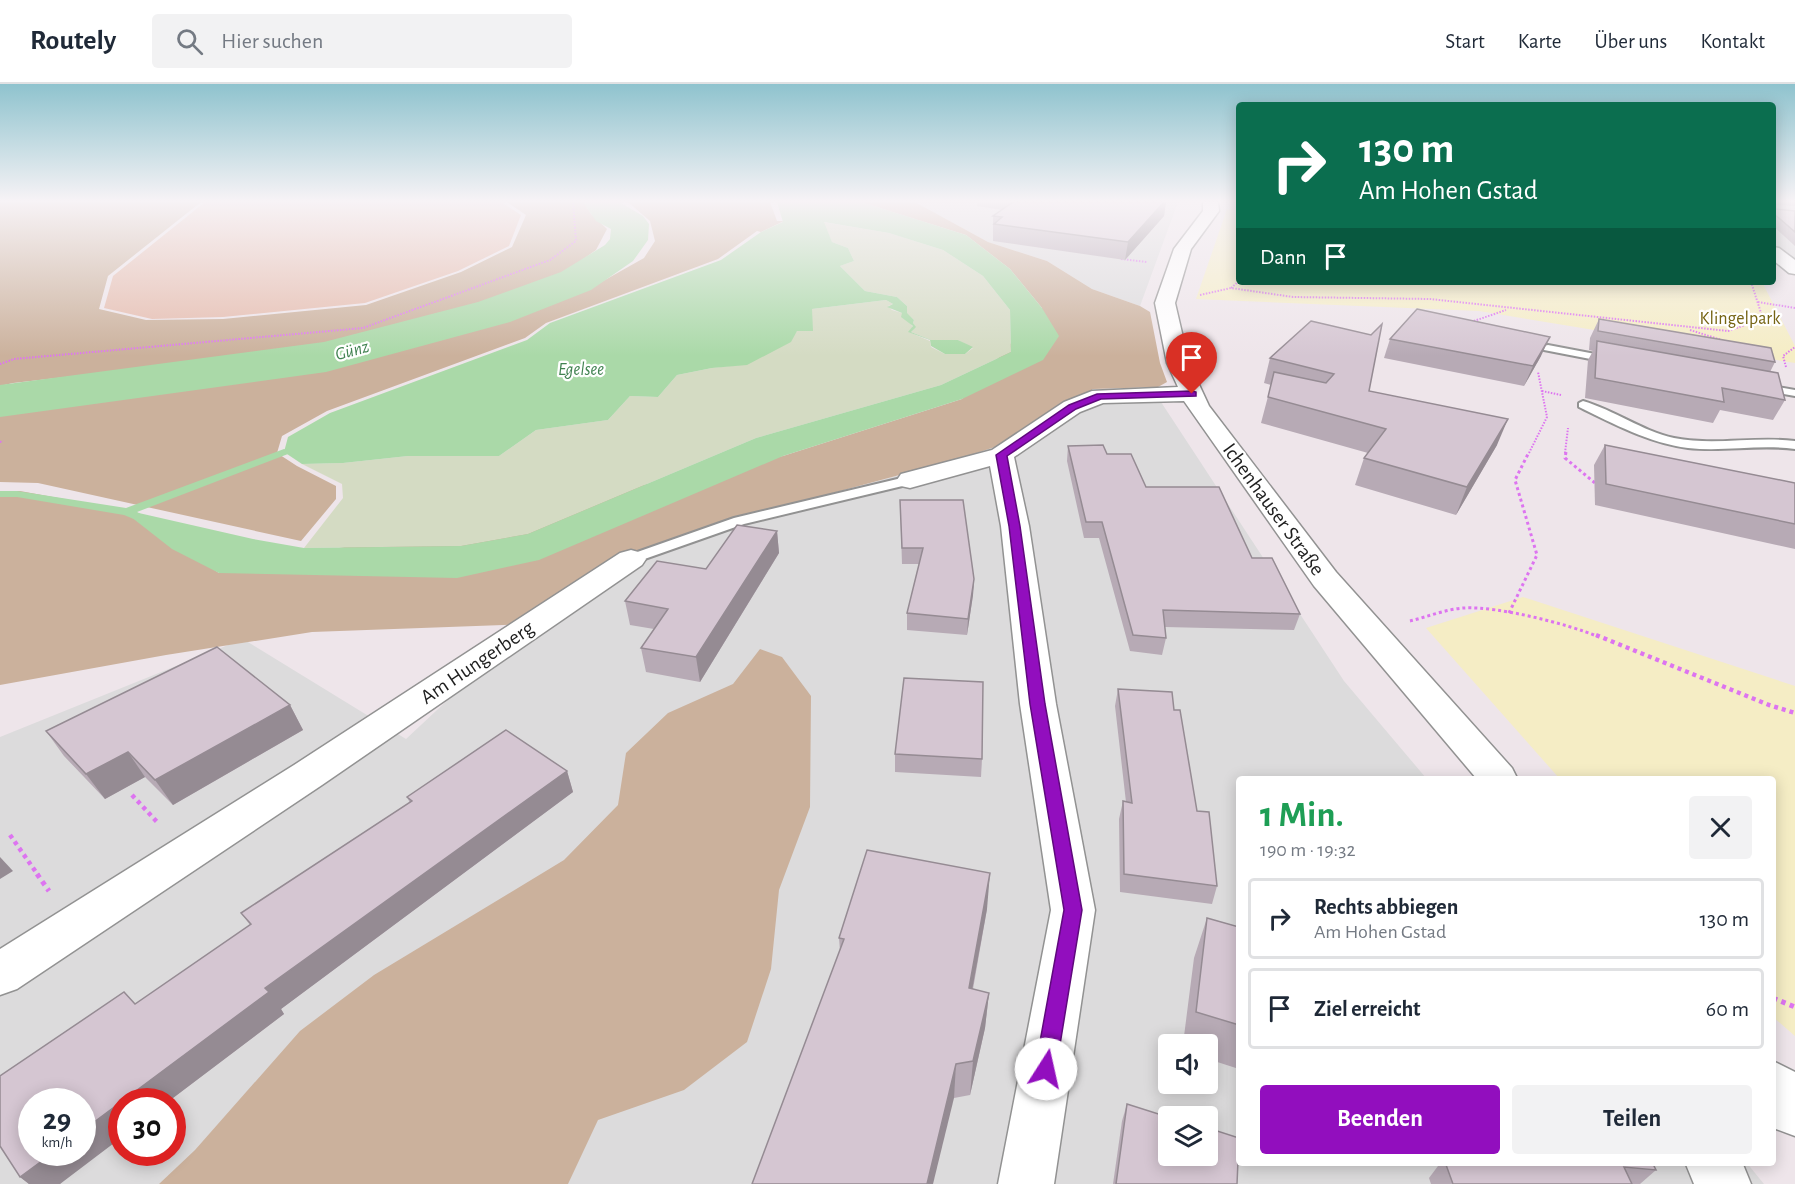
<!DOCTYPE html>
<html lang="de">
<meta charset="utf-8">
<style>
body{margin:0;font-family:"Alegreya Sans",sans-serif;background:#f2f2f3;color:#1f2937;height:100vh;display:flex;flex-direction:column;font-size:22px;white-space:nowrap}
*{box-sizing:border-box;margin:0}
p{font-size:20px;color:#747a83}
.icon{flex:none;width:33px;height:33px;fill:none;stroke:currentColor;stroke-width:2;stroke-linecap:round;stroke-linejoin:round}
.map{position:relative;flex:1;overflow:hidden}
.side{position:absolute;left:1236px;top:692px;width:540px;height:390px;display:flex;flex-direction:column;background:#fff;border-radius:6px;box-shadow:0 3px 15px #0003}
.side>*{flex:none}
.top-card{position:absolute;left:1236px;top:18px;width:540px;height:183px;border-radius:6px;box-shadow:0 3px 15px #0003;background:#0b6e4f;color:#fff;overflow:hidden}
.tools{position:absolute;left:1158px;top:950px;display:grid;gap:12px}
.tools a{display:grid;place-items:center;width:60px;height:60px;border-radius:6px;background:#fff;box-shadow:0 3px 15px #0003;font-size:30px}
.speed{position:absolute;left:18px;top:1004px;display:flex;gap:12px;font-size:30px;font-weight:700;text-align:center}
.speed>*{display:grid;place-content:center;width:78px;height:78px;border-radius:50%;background:#fff;box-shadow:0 3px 15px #0003;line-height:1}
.speed small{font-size:15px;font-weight:400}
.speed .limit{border:9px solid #d22;background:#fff;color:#111}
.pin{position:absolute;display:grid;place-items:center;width:51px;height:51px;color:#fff;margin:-62px -26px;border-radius:50% 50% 50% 0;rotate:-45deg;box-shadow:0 0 6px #0007}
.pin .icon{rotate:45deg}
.me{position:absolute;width:66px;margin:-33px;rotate:10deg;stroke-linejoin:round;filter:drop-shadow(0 0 4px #0008)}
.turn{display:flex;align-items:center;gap:21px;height:126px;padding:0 24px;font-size:27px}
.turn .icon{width:78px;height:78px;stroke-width:2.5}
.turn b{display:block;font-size:42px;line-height:51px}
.then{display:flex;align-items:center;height:57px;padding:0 24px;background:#0003;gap:12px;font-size:22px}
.round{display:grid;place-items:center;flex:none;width:63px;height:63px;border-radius:6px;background:#f2f2f3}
.summary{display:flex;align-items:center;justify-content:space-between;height:102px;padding:0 24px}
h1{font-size:36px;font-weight:700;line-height:45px;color:#1e9e55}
.action{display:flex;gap:12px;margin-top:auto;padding:12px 24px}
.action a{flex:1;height:69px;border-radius:6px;background:#920ebe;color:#fff;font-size:24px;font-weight:700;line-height:69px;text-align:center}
.action a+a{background:#f2f2f3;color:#1f2937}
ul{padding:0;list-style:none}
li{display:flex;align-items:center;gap:18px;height:81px;margin:0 12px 9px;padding:0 12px;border:3px solid #e0e1e3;border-radius:6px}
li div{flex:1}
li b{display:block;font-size:22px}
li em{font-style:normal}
header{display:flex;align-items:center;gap:36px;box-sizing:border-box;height:84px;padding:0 30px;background:#fff;border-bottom:2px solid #e0e1e3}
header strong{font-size:28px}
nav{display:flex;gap:33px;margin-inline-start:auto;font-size:21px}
.search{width:420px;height:54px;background:#f2f2f3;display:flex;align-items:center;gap:15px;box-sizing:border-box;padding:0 21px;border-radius:6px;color:#747a83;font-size:22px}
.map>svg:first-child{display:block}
</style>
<header>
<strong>Routely</strong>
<div class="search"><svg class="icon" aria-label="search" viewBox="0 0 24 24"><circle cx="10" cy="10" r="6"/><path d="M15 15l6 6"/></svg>Hier suchen</div>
<nav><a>Start</a><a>Karte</a><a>Über uns</a><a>Kontakt</a></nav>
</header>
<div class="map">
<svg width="1795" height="1100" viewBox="0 0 1795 1100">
<rect width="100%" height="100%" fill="#eee5ea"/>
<!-- residential -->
<g fill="#dcdbdc" fill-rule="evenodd">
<polygon points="915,118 1178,118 1140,222 1092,205 1047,177 988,158"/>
<polygon points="1773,118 1795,118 1795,190 1773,159"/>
<path d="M1158,303L1161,318L1344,597L1426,694H1239V1078H1746L1764,1100H0V653L243,555L406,655L529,540L613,483L755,430L955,376L1093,305ZM1168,960H1208V999H1168ZM32,1017H82V1068H32ZM122,1017H172V1068H122ZM1168,1032H1208V1071H1168Z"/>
</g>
<!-- grass -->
<polygon fill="#e5bcae" points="205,118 501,118 521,131 509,162 458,187 365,219 223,233 152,235 104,224 113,192"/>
<!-- forest -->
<g fill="#cbb19c">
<polygon points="0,118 201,118 108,192 99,225 146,236 223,235 366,221 461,188 512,163 526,131 507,118 584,118 591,130 607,145 596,166 561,191 482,220 327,263 13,299 0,302"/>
<polygon points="628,118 770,118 777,137 784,137 761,148 757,147 718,175 546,239 525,254 327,327 282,352 277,369 297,382 336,402 336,415 301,457 38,399 0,398 0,330 336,281 510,234 596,201 644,174 655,157 650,137"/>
<polygon points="861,118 915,118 988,158 1047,177 1092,205 1140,222 1150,228 1160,279 1167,298 1158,303 1093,305 1004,360 955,376 755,430 657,462 529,540 312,548 166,571 0,601 0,407 20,407 130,427 127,429 219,489 783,372 962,315 1042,224 1010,185 966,151"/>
<polygon points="760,565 782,573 811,612 810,723 779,806 771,885 747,958 684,1006 598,1036 568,1100 159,1100 195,1066 300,947 374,891 564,776 618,721 626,669 668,629 733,600"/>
</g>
<!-- wetland -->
<polygon fill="#d4dbc3" points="823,138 889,149 943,166 983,192 1010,226 1011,268 941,301 756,354 528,450 461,462 304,464 343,414 342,400 302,380 343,379 408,372 499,372 536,346 608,336 630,312 658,313 677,291 712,284 747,280 797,247 812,225 886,216 893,220 888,222 892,226 902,229 913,243 909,248 930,257 931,263 945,270 965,270 973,264 958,256 931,256 911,248 915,243 913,239 914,236 906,229 907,222 897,213 865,207 840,182 854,177 848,164 832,158"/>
<!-- park -->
<g fill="#f5edc5">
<polygon points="1227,125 1239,126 1239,198 1762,198 1795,262 1795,279 1479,227 1196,215"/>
<polygon points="1523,513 1795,602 1795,952 1773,933 1773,694 1559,694 1426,544"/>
</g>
<!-- water -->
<polygon fill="#aad9a8" points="777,118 861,118 966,151 1010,185 1042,224 1059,252 1043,276 962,315 783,372 539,476 457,494 219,489 172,465 126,429 130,427 253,455 304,464 461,462 528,450 756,354 941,301 1011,268 1010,226 983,192 943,166 889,149 824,138 832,158 848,164 854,177 840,182 865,207 897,213 907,222 907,229 914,236 913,239 916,243 911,248 931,256 958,256 973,263 965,270 945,270 931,262 930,256 908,248 913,242 901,233 902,229 887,223 893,220 886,216 812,225 813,247 797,247 791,258 747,281 712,284 677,291 658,313 630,312 608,336 536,346 499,372 408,372 343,379 302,380 284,368 288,353 330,329 527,256 550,239 721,176 761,148 783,138"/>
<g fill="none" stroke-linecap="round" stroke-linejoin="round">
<!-- stream -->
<polygon fill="#aad9a8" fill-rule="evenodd" points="284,365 288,366 288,370 137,428 151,436 149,438 141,438 124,431 17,413 0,413 0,407 17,407 126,424"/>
<!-- river -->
<polygon fill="#aad9a8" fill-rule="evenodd" points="583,118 619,118 643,132 649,140 648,156 633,177 591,206 510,238 326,288 0,333 0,301 324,258 478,218 561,188 605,161 610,155 611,145 596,137"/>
<!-- service casing -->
<g stroke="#929292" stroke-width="4">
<g id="service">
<polygon points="1548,261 1611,273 1616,276 1611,279 1544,266 1544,262"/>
<polygon points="1760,300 1795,306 1795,312 1756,305 1754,303"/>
<path d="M1583,317C1614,326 1642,347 1674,354C1714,362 1755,352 1795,357V365C1759,360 1724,368 1688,364C1649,359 1614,340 1579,323V319Z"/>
<polygon points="910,392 915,393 917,396 915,399 744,440 636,478 626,478 624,475 626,472 734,434"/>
</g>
</g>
<!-- minor casing -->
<g stroke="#929292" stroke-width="3">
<g id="minor">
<polygon points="1203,118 1218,118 1219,127 1191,165 1175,219 1189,279 1209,322 1336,488 1512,684 1517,694 1476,694 1314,502 1184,317 1103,319 1080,328 1014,373 1029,442 1056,620 1095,826 1054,1100 998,1100 1051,826 1020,620 1001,442 990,382 910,404 901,402 897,396 901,390 992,366 1064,318 1092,307 1178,303 1167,279 1155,219 1174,165 1203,127"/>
<polygon points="1773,163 1779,164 1795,176 1795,190 1789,189 1773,176"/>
<polygon points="631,466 642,469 646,475 642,481 322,701 17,905 0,911 0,865 294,681 620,469"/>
<polygon points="1773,977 1795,988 1795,1052 1776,1045 1773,1041"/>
<polygon points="1685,1078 1742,1078 1751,1100 1694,1100"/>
</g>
</g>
<!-- path-far3 -->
<g stroke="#dd74f0" stroke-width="2" stroke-dasharray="1.5 1.5" stroke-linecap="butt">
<polyline points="1121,175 1147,178"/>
<polyline points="1239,197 1231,204 1293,213 1430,215 1728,247 1763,235 1752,201 1747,198"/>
<polyline points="1200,211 1231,204"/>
<polyline points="1758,218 1795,224"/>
<polyline points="1471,238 1506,226"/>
<polyline points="1690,246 1728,258"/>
<polyline points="0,280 14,275 363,244 550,176 576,157 573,118"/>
<polyline points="1786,283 1783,272 1795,263"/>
<polyline points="1542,307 1561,311"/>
<polyline points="0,358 3,357"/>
<polyline points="1529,369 1547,333 1538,288"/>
<polyline points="1565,369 1568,344"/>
</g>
<!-- path-far2 -->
<g stroke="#dd74f0" stroke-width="3" stroke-dasharray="3 3" stroke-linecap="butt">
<polyline points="1566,368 1565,374 1595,399"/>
<polyline points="1509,529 1537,471 1515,396 1529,368"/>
<path d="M1410,537C1427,533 1446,525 1464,524C1498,522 1568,540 1599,553"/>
</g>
<!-- path-far1 -->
<g stroke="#dd74f0" stroke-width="4.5" stroke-dasharray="4 4" stroke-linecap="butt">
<polyline points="1596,551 1769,621 1795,629"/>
<polyline points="132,711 158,739"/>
<polyline points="10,751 38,791"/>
</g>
<!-- path -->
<g stroke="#dd74f0" stroke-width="5" stroke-dasharray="4.5 4.5" stroke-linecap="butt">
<polyline points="37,790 49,807"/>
<polyline points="1773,914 1795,923"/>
</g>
<!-- service -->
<use href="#service" fill="#fff" fill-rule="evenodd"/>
<!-- minor -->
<use href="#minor" fill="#fff" fill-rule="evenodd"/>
</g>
<!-- wall -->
<g fill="#b7aab5">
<polygon points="977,118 1166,118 1164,132 1125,176 993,157 993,132 1002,126 977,122"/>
<polygon points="1773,118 1795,118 1795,122 1776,121 1776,125 1795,127 1795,162 1773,142"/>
<polygon points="1599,235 1775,278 1770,288 1785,316 1773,336 1720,326 1713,339 1585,314 1588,276 1593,267 1589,266 1590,254"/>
<polygon points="1311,237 1369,307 1497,361 1456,431 1355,401 1364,374 1368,369 1261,339 1271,301 1264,299 1270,274"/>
<polygon points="1390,255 1541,272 1524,302 1384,274"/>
<polygon points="1605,361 1795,399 1795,465 1595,421 1594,381"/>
<polygon points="1068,362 1107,370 1146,403 1252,474 1300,530 1294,546 1165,543 1166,554 1162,571 1130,567 1099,454 1084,454 1067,377"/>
<polygon points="900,416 974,495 973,511 967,551 907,546 907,529 919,480 902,480"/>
<polygon points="777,447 779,469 700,598 646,588 641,564 654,545 630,541 625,517 706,485"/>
<polygon points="1118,605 1174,626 1197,727 1217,802 1212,820 1120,808 1119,735 1123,717 1126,718 1115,622"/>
<polygon points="290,621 303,646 173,721 145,693 105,715 64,672 46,647"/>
<polygon points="895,670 982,675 981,693 895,688"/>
<polygon points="567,687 573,708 281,925 284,930 169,1017 122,1017 60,1100 29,1100 20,1093 250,841 241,829 410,719 407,713"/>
<polygon points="987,825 973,905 989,909 985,944 970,1011 954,1014 840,867 839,854"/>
<polygon points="1207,834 1239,843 1239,985 1208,975 1208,960 1183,960 1194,874"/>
<polygon points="1127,1020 1237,1100 1113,1100 1122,1037"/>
<polygon points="1441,1078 1652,1078 1656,1086 1640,1100 1431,1100 1429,1094"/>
</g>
<!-- shaded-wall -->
<g fill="#958b93">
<polygon points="1164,118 1166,118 1164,132 1125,176 1128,158"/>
<polygon points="1550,253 1541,272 1524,302 1533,282"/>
<polygon points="1508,335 1497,361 1456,431 1467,403"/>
<polygon points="777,447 779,469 700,598 696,573"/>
<polygon points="974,495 973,511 967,551 968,535"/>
<polygon points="290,621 303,646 173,721 155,696"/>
<polygon points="128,668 145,693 105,715 86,690"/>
<polygon points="567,687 573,708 281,925 284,930 169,1017 122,1017 265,904"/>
<polygon points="0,773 13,787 0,795"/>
<polygon points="990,789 987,825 966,939 969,904"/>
<polygon points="989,909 985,944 970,1011 973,977"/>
<polygon points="956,980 954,1014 933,1100 927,1100"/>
<polygon points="122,1018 122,1053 60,1100 29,1100 20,1093 54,1068 82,1068 82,1047"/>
</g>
<!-- building -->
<g fill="#d5c6d2" stroke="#958b93" stroke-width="1.5">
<polygon points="1013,118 1164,118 1128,158 994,140 1002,133 993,132"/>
<polygon points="1773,118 1776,118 1776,125 1795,127 1795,148 1773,129"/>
<polygon points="1417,225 1550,253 1533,282 1390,255"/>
<polygon points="1599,235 1771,264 1775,278 1598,247"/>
<polygon points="1311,237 1371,251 1382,240 1369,307 1508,335 1467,403 1364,374 1386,345 1268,313 1274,288 1326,299 1334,290 1270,274"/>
<polygon points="1597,257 1778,289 1785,316 1722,304 1724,318 1595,294"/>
<polygon points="1103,361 1107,370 1131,370 1146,403 1219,403 1252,474 1272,474 1300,530 1163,526 1166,554 1133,551 1102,438 1086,438 1068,362"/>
<polygon points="1605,361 1795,399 1795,440 1606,400"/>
<polygon points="900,416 963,416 974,495 968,535 907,529 923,464 902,464"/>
<polygon points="737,441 777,447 696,573 641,564 668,525 625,517 657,477 706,485"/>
<polygon points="217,563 290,621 155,696 128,668 86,690 46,647"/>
<polygon points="904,594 983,598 982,675 895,670"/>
<polygon points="1118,605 1172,608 1174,626 1180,626 1197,727 1209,728 1217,802 1124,790 1123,717 1132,719"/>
<polygon points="506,646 567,687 265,904 269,908 82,1047 82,1017 32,1017 32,1068 54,1068 20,1093 0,1062 0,992 124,908 135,920 251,840 241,829 412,717 407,713"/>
<polygon points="867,766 990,789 969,904 989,909 973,977 956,980 927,1100 752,1100 844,855 839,854"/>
<polygon points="1207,834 1239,843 1239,941 1196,928"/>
<polygon points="1127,1020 1168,1033 1168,1071 1208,1071 1208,1044 1239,1054 1237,1100 1116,1100"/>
<polygon points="1445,1078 1652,1078 1656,1086 1624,1083 1632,1100 1453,1100"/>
</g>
<!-- sky -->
<linearGradient id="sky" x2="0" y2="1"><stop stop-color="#8fc3ce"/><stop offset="0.43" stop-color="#f7f3f6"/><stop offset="1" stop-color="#f7f3f6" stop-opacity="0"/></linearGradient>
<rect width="1795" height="272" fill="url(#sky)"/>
<!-- route -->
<polygon fill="#920ebe" stroke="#5f097c" stroke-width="1.5" points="1192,307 1196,308 1196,312 1101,315 1076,325 1007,372 1020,442 1045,620 1082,826 1056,985 1053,993 1046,996 1038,993 1035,985 1064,826 1030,620 1009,442 996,371 1069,321 1097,310"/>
<g text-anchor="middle" stroke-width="4.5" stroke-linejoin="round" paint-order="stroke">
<!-- far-park labels -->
<g font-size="18" fill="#756413" stroke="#fff">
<text x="1740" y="240">Klingelpark</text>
</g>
<!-- far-water labels -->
<g font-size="18" font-style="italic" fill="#418251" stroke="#fff">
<text transform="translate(352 266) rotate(-15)" y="6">Günz</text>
<text x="581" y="291">Egelsee</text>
</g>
<!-- street labels -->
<g font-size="21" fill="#1e1e1e" stroke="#fff">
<text transform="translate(1274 425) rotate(54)" y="7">Ichenhauser Straße</text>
<text transform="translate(477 578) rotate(-34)" y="7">Am Hungerberg</text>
</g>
</g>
</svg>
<div class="tools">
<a><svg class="icon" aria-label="sound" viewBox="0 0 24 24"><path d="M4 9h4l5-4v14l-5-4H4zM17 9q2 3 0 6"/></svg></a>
<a><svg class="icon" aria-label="layers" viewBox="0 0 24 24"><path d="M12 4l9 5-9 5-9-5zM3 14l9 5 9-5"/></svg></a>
</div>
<div class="speed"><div>29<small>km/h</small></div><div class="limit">30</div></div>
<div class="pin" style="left:1192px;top:310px;background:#d93025"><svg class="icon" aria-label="arrive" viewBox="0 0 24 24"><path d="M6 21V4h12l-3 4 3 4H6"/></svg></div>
<svg class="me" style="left:1046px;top:985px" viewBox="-20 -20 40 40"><circle r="19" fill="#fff"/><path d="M0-13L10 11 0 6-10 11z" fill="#920ebe"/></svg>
<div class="top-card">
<div class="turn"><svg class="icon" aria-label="right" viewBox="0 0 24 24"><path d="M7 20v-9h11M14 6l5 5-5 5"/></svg><div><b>130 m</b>Am Hohen Gstad</div></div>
<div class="then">Dann<svg class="icon" aria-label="arrive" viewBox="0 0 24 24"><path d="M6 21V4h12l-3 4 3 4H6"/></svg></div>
</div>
<section class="side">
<div class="summary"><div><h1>1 Min.</h1><p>190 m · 19:32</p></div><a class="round"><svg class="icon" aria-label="close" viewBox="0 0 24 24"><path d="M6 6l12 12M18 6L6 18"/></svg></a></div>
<ul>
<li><svg class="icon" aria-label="right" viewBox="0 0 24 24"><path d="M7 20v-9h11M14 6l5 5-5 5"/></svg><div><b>Rechts abbiegen</b><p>Am Hohen Gstad</p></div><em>130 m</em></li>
<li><svg class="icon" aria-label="arrive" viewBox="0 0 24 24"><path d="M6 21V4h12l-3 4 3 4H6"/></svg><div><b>Ziel erreicht</b></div><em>60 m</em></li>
</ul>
<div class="action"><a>Beenden</a><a>Teilen</a></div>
</section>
</div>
